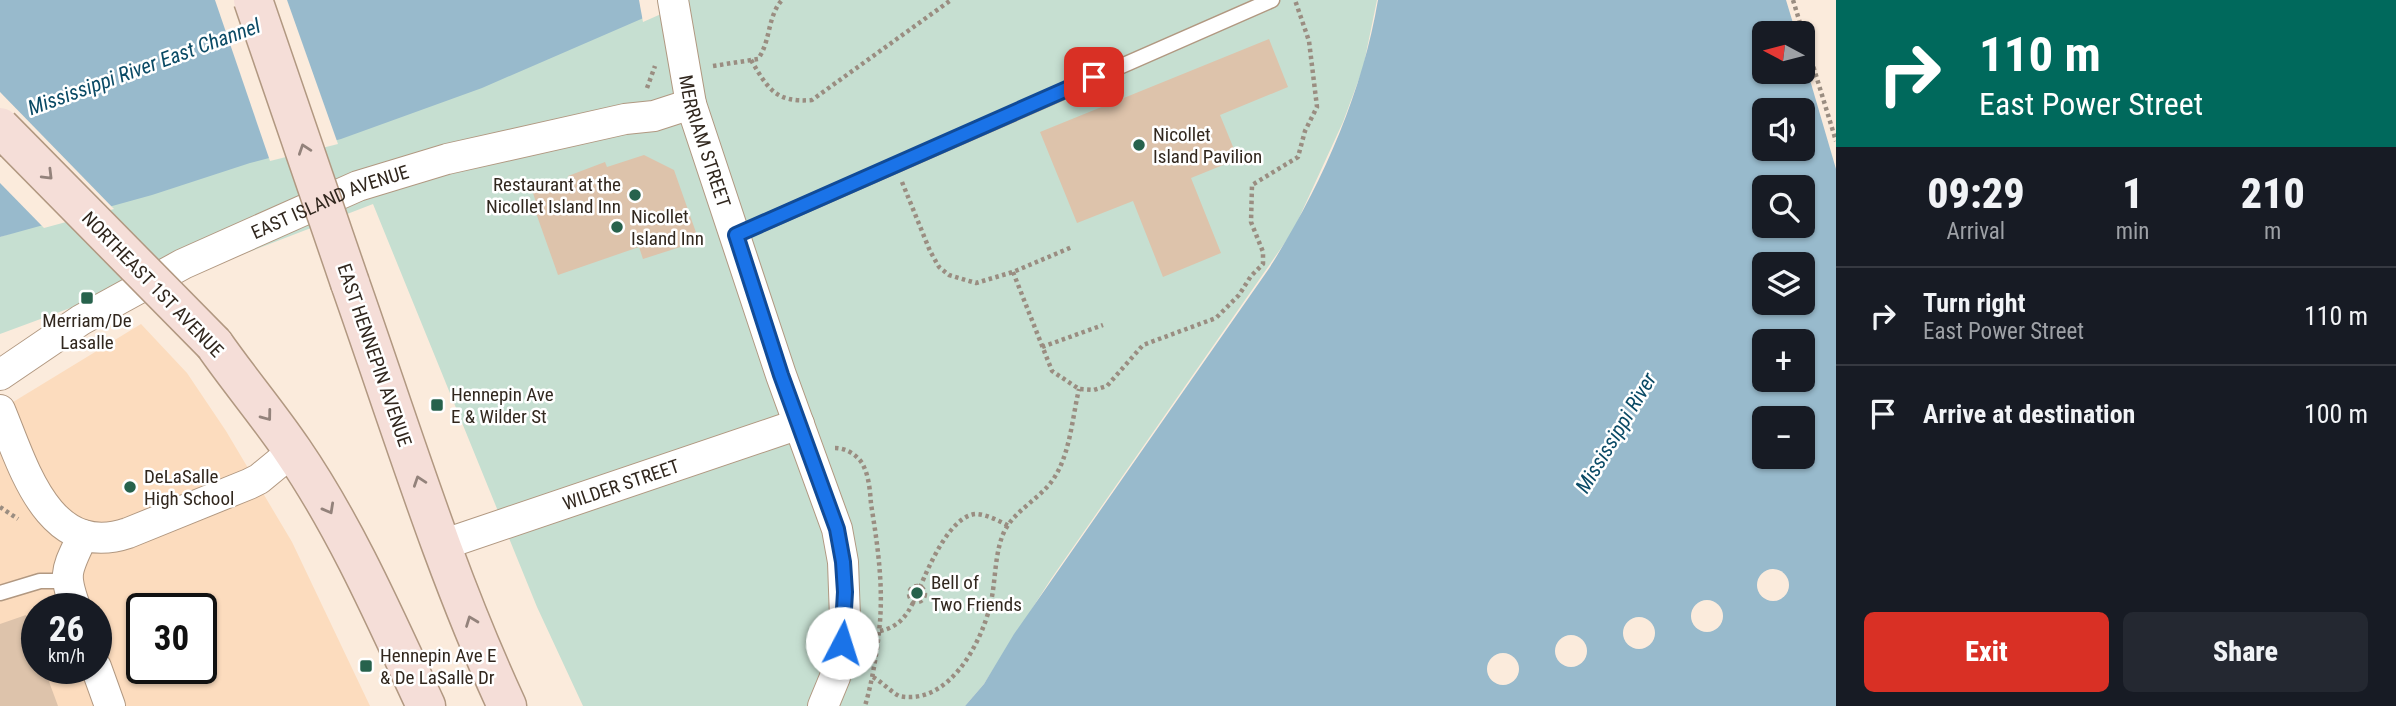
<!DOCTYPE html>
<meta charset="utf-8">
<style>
body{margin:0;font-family:"Roboto Condensed",sans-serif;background:#242831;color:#f1f3f6;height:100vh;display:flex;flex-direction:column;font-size:26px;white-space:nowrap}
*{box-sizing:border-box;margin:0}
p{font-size:23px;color:#9ea1a6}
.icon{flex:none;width:38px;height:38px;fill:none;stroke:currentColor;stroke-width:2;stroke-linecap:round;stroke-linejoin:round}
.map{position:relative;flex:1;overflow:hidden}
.sheet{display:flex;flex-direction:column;background:#171b24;width:560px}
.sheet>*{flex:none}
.banner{background:#00695c;color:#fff;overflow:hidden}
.needle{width:46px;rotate:277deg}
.controls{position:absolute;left:1752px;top:21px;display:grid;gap:14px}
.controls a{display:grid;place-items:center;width:63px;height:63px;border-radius:10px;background:#171b24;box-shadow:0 2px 5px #0004;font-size:35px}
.speed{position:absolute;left:21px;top:593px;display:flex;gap:14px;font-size:35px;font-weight:700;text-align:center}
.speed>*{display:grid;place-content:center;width:91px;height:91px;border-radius:50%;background:#171b24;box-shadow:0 2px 5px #0004;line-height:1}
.speed small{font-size:18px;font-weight:400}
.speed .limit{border:4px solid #111;border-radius:10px;background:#fff;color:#111}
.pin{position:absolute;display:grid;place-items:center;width:60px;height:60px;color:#fff;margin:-30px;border-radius:14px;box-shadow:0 4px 10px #0006}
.me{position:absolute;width:77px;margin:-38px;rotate:5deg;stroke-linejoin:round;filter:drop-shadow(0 0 5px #0008)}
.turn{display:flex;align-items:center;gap:24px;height:147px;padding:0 28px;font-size:32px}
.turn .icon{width:91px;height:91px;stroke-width:2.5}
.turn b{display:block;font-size:49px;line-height:60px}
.eta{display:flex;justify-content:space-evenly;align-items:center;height:119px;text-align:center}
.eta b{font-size:42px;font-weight:800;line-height:49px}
.primary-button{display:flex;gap:14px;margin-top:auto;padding:14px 28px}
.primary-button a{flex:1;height:80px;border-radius:10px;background:#d93025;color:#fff;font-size:28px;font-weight:800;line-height:80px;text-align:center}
.primary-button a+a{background:#242831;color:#f1f3f6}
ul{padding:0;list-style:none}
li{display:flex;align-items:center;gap:21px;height:98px;padding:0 28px;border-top:2px solid #363941}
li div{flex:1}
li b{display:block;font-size:26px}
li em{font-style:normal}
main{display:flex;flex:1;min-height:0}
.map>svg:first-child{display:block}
</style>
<main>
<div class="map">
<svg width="1836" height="706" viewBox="0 0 1836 706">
<rect width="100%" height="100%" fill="#fbebdc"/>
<!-- built -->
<path fill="#fcdcbe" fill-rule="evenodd" d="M141,324L187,373L226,431L292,542L370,706H0V410ZM37,609H96V668H37ZM142,609H201V668H142Z"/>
<!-- green -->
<polygon fill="#c6dfd1" points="684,0 1377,0 1363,68 1343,122 1293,231 1051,579 984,684 965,706 583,706 537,607 373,204 192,274 100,297 0,334 0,237"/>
<!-- water -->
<g fill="#98bacc" fill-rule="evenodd">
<polygon points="0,0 685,0 482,88 341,139 250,163 152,195 0,237"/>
<path d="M1378,0H1836V706H965L984,684L1014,634L1268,270C1320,189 1362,95 1378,0ZM1764,33H1802V72H1764ZM1764,110H1802V149H1764ZM1764,187H1802V226H1764ZM1764,264H1802V303H1764ZM1764,341H1802V380H1764ZM1764,418H1802V457H1764Z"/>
</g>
<!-- pier -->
<g fill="#fbebdc">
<polygon points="215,0 287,0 338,144 270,161"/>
<polygon points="639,0 688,0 686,3 643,22"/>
<polygon points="1786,0 1836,0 1836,169 1803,56 1802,33 1796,33"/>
<polygon points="0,92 114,209 44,228 0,183"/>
<circle cx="1773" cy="585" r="16"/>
<circle cx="1707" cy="616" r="16"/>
<circle cx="1639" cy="633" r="16"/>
<circle cx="1571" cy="651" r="16"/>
<circle cx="1503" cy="669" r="16"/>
</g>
<!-- building -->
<g fill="#ddc3ab">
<polygon points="1269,39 1288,87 1220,115 1238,159 1191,178 1221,253 1163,277 1133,201 1077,223 1040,132"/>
<polygon points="644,155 674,170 699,241 643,259 639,247 558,275 536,213 539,212 533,193 569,180 568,176 605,162 607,167"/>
<polygon points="26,615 37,647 37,668 44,668 58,706 0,706 0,624"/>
</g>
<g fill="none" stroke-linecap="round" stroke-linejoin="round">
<!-- service casing -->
<g stroke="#b19881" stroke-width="17">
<g id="service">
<polyline points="736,235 1272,0"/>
<polyline points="0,593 40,581 66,581"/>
</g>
</g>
<!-- minor casing -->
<g stroke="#b19881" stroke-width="32">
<g id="minor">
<path id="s1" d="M673,0L691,104L781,375L837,529L843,562L845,618L835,677L823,706"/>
<path id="s2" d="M0,375L81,320L183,264L358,186L447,159L625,119L654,116L691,104"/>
<path d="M0,410C23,465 48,560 128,533L249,484L259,479L293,451"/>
<path id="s3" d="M442,545L799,424"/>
<path d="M76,609C62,572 67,570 83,535"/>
<polyline points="96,667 110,706"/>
</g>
</g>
<!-- secondary casing -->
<g stroke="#b19881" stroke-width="41">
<g id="secondary">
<path d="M350,283C400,425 444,570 507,706"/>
<path d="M214,344C239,380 268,414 293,451C347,530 386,620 426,706"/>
</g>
</g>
<!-- path -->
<g stroke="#9a8d81" stroke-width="4.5" stroke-dasharray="3.5 3.5" stroke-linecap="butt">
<polyline points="1793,0 1836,141"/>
<path d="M751,60C768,89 776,103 812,100L951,0"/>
<path d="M713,66L758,59C771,41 767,17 782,0"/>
<polyline points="647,88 655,66"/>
<polyline points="902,182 930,251 939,267 949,275 976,283 1013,272 1072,247"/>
<polyline points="1013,272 1052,371 1079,389 1094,390 1107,386 1143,345 1216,318 1239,295 1251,276 1263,264 1263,252 1251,222 1252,185 1298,157 1305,131 1317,107 1309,41 1295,0"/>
<polyline points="1042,347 1103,325"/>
<path d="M835,448C845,448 856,454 862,463C869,475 870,491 871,504C878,547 884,589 879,632C876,658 872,682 865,706"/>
<polyline points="0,507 18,519"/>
<circle cx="917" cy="594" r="8"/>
<path d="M920,587C929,566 951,514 977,514C988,515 999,521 1009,526"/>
<path d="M880,631C898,627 906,617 914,601"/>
<path d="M873,677C882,682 890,691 899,696C949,706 981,643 990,606C996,583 994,554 1004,532C1014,511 1038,500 1052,481C1070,456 1072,419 1079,389"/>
</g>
<!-- service -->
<use href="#service" stroke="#fff" stroke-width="14"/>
<!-- minor -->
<use href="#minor" stroke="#fff" stroke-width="30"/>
<!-- secondary -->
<use href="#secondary" stroke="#f5ded8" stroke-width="38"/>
<!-- secondary-bridge casing -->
<g stroke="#b19881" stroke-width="41" stroke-linecap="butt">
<g id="secondary-bridge">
<polyline points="253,0 350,283"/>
<polyline points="0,127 214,344"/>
</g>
</g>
<!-- secondary-bridge -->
<use href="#secondary-bridge" stroke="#f5ded8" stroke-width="38"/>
</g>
<!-- one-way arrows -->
<defs><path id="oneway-chevron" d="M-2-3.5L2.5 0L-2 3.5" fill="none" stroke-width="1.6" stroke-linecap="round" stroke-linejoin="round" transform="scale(1.75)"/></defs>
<g stroke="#93827b">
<use href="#oneway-chevron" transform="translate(304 149) rotate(-109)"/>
<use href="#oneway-chevron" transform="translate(48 175) rotate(45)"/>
<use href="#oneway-chevron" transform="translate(267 416) rotate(53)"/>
<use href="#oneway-chevron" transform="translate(419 481) rotate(-109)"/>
<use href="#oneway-chevron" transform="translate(329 509) rotate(61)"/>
<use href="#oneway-chevron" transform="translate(471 621) rotate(-111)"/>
</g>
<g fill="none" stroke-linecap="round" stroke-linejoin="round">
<!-- route casing -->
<g stroke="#114b97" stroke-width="18">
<polyline id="route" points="842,643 845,592 843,562 837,529 781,375 736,235 1094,77"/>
</g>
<!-- route -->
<use href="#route" stroke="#1a73e8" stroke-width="12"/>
</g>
<!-- markers -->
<g fill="#27624c" stroke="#fff" stroke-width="2.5">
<circle cx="1139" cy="145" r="7"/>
<circle cx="635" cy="195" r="7"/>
<circle cx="617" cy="227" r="7"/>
<rect x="80" y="291" width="14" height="14" rx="3.5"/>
<rect x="430" y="398" width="14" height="14" rx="3.5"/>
<circle cx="130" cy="487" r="7"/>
<circle cx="917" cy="593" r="7"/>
<rect x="359" y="659" width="14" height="14" rx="3.5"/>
</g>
<g text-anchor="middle" stroke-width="5" stroke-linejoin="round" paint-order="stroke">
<!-- poi labels -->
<g font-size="19" fill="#31271e" stroke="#fff" text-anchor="start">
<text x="1153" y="141">Nicollet<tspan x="1153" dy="22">Island Pavilion</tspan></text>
<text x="621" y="191" text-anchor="end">Restaurant at the<tspan x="621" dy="22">Nicollet Island Inn</tspan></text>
<text x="631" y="223">Nicollet<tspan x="631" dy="22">Island Inn</tspan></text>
<text x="87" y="327" text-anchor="middle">Merriam/De<tspan x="87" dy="22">Lasalle</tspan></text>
<text x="451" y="401">Hennepin Ave<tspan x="451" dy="22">E &amp; Wilder St</tspan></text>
<text x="144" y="483">DeLaSalle<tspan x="144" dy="22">High School</tspan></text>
<text x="931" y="589">Bell of<tspan x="931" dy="22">Two Friends</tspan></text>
<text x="380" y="662">Hennepin Ave E<tspan x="380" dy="22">&amp; De LaSalle Dr</tspan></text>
</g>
<!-- street labels -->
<g font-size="19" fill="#31271e" stroke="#fff">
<text dy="7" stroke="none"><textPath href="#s1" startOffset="145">MERRIAM STREET</textPath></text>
<text dy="7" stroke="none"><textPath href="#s2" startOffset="374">EAST ISLAND AVENUE</textPath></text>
<text transform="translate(153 284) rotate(46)" y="7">NORTHEAST 1ST AVENUE</text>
<text transform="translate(375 355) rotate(71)" y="7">EAST HENNEPIN AVENUE</text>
<text dy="7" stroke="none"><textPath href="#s3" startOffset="189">WILDER STREET</textPath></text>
</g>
<!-- water labels -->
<g font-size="21" font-style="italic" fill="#0a4a65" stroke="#fff">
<text transform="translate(144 67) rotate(-20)" y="7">Mississippi River East Channel</text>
<text transform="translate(1616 433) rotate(-59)" y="7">Mississippi River</text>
</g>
</g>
</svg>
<div class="controls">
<a><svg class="needle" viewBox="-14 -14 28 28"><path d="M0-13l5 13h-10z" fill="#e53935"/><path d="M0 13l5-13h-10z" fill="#9ea1a6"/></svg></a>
<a><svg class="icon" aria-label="sound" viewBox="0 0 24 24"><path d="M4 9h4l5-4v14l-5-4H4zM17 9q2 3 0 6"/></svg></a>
<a><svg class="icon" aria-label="search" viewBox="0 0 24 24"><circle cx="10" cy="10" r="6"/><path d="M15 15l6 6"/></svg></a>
<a><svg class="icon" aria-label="layers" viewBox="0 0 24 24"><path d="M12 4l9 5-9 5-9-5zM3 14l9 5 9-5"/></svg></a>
<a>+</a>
<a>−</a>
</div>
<div class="speed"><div>26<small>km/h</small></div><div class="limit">30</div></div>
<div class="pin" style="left:1094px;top:77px;background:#d93025"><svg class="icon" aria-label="arrive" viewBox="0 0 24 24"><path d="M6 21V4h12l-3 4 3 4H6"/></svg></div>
<svg class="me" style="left:842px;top:643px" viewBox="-20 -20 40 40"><circle r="19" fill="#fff"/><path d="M0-13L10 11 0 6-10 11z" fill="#1a73e8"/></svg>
</div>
<section class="sheet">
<div class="banner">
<div class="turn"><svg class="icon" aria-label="right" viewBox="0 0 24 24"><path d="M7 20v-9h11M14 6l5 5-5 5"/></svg><div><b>110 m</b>East Power Street</div></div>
</div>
<div class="eta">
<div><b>09:29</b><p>Arrival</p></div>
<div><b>1</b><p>min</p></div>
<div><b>210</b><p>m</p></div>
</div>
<ul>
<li><svg class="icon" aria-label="right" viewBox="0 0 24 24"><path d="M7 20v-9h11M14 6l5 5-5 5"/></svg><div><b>Turn right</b><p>East Power Street</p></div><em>110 m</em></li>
<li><svg class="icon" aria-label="arrive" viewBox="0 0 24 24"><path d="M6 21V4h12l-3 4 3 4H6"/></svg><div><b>Arrive at destination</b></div><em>100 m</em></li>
</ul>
<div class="primary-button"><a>Exit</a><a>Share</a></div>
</section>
</main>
